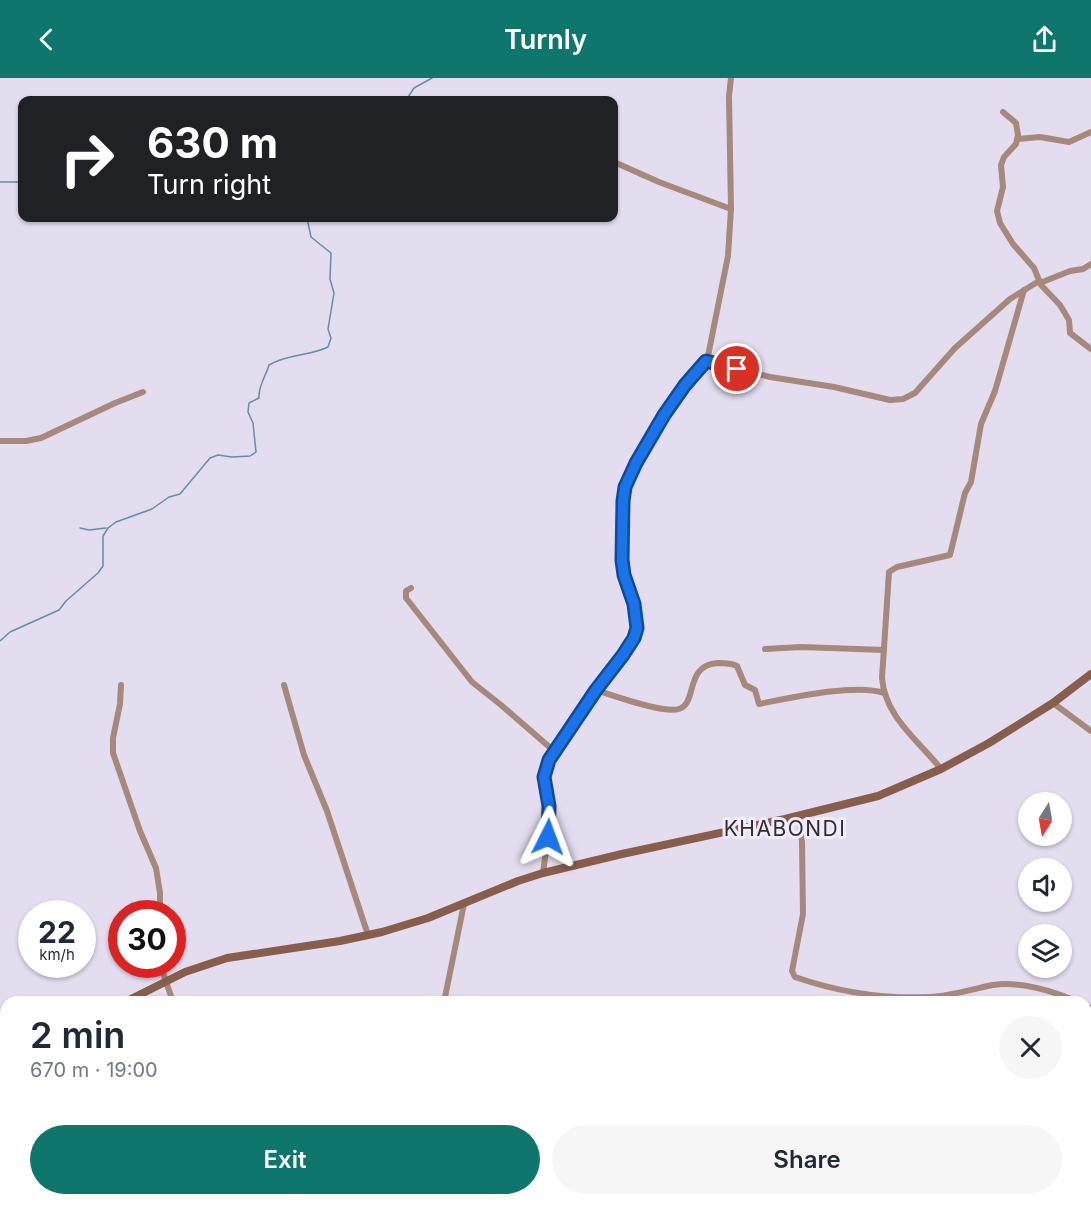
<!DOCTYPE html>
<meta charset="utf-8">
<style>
body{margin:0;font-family:Inter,sans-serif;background:#f6f6f7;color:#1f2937;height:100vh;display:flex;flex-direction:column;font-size:22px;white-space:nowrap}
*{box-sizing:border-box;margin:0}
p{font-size:20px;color:#747a83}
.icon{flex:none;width:33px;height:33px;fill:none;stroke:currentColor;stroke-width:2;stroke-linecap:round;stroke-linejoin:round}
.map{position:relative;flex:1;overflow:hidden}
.drawer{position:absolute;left:0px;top:918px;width:1092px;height:210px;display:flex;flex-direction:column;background:#fff;border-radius:18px 18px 0 0;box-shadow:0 2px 4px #0004}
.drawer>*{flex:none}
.top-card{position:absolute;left:18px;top:18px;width:600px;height:126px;border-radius:12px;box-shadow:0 2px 4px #0004;background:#202124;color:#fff;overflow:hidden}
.needle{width:39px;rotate:191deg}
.controls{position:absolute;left:1018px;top:714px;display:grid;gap:12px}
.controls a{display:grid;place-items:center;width:54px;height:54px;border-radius:50%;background:#fff;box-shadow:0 2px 4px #0004;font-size:30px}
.speed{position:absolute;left:18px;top:822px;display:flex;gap:12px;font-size:30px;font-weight:700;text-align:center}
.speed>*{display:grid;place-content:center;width:78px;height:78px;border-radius:50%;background:#fff;box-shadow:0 2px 4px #0004;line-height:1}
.speed small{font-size:15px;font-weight:400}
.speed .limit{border:9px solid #d22;background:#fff;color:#111}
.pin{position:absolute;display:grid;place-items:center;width:51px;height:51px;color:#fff;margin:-26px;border:3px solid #fff;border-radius:50%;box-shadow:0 2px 6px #0007}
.me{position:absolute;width:66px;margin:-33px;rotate:3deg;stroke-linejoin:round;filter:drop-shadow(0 0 4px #0008)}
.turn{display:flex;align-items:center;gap:21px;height:126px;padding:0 30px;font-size:27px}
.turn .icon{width:78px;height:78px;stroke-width:2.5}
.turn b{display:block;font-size:42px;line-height:51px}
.round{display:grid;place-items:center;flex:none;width:63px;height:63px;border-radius:32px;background:#f6f6f7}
.headline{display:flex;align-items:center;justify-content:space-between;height:102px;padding:0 30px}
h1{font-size:36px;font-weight:600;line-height:45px}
.cta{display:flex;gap:12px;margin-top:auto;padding:12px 30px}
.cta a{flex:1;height:69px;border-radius:36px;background:#0f766e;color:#fff;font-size:24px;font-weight:600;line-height:69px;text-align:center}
.cta a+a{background:#f6f6f7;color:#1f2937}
header{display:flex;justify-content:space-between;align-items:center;height:78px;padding:0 30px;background:#0f766e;color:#fff;font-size:27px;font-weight:600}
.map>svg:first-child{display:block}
</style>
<header><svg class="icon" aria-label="back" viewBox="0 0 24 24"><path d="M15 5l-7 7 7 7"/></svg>Turnly<svg class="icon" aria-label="share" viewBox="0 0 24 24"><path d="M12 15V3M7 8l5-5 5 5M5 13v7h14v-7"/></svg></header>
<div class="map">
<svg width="1091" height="1128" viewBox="0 0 1091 1128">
<rect width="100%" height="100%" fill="#e4ddef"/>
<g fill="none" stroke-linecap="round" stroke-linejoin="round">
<!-- stream -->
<g stroke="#5f8fac" stroke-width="1.5">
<polyline points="406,22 414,10 432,0"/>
<polyline points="0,104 18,104 22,112"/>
<polyline points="80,450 89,452 106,450"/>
<path d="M0,563L10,554L59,532L66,523L98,495L103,488V458L108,450L116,444L152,431L169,419L180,416L210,380L218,377L232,379L250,378L256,374L253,345L248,334L249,325L259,320C258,308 266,298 269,287C287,276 310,278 328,269L331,260L328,251L334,215L330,201L331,175L311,159L307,140"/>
</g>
<!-- street -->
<g stroke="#a6887c" stroke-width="6">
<polyline points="1003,34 1016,45 1018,57 1016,66 1004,79 1001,87 1003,109 997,133 1000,145 1013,166 1034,190 1041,207 1060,227 1069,242 1070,255 1091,271"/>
<polyline points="1018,61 1040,59 1069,64 1091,54"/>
<polyline points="614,84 659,104 731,131"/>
<polyline points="1040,205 1070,193 1083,191 1091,186"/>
<polyline points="706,283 770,299 834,309 890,322 903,321 915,315 955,270 1010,221 1039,203"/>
<polyline points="0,363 26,363 41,360 115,325 143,314"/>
<polyline points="411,510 406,513 406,520 472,604 501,627 554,673"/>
<polyline points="765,571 801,569 884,572"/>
<polyline points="121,607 120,626 113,660 113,675 140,753 156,790 160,815 160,836"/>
<polyline points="284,607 304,677 327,733 368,857"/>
<path d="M596,612C612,617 664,636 679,631C698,625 684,587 718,585C725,585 731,585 737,588L745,607L755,612L759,626C789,620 856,605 884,615"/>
<polyline points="1053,625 1091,653"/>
<path d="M941,691C918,662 885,639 882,600L889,494L897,489L950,477L965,415L971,404L981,346L995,313L1024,212"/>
<path d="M799,737L802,764L803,836L792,893L795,899C838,914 885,921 930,919C952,918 972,911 993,907C1019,903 1054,913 1078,924"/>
<polyline points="543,795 550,742 549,728 544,699 549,682 596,612 623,577 634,560 637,551 634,526 624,497 622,482 623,423 625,409 636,385 664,337 708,278 728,178 731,131 729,18 731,0"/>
<polyline points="160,886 173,924"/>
<polyline points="444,924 464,826"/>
<polyline points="1086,928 1091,930"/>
<polyline points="0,1033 6,1038"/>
<polyline points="0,1118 6,1113"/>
<polyline points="315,1122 321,1128"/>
<polyline points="113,1128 114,1122"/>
<polyline points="406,1128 407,1122"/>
</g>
<!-- secondary -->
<g stroke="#875d4c" stroke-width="8">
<polyline points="125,924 185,894 227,880 340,863 382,854 428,840 518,803 543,795 622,776 785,741 878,718 941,691 989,665 1053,625 1091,596"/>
<polyline points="0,972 6,970"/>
</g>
</g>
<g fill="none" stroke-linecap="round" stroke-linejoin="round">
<!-- route casing -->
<g stroke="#114b97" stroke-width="15">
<polyline id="route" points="548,759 549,728 544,699 549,682 596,612 623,577 634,560 637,550 634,526 624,497 622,482 623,423 625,409 636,385 664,337 685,307 706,283 737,291"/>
</g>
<!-- route -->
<use href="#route" stroke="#1a73e8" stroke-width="10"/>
</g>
<g text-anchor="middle" stroke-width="6" stroke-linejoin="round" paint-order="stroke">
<!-- quarter labels -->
<g font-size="21" letter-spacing="1.5" fill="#2f2c32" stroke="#f1ebfc">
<text x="785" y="758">KHABONDI</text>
</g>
</g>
</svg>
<div class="controls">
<a><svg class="needle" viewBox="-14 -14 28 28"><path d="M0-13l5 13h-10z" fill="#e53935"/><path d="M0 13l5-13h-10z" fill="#747a83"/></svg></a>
<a><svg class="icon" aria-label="sound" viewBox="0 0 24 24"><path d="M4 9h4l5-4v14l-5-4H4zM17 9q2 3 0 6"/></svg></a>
<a><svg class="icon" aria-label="layers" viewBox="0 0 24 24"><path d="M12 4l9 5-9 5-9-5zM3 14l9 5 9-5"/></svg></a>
</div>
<div class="speed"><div>22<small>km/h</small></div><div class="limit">30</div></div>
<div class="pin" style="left:737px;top:291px;background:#d93025"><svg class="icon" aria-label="arrive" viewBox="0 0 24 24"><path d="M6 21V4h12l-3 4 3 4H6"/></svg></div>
<svg class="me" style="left:548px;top:759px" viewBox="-20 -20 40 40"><path d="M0-17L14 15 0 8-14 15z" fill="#1a73e8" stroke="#fff" stroke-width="4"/></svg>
<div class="top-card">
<div class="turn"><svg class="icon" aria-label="right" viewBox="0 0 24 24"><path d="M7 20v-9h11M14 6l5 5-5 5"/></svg><div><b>630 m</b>Turn right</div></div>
</div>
<section class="drawer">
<div class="headline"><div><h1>2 min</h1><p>670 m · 19:00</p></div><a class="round"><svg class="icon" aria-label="close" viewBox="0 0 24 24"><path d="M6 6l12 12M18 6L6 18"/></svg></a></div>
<div class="cta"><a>Exit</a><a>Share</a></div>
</section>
</div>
